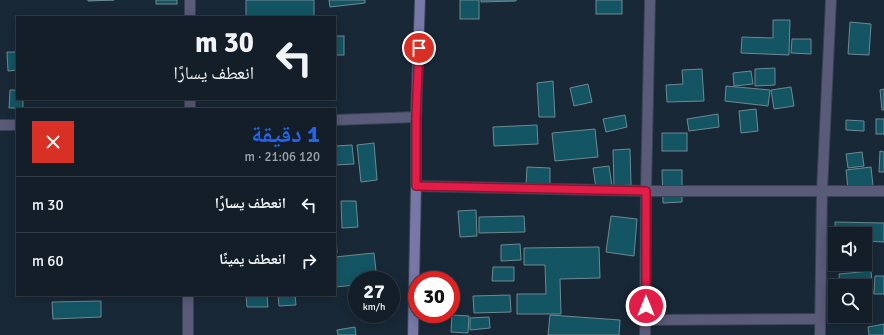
<!DOCTYPE html>
<html lang="ar">
<meta charset="utf-8">
<style>
body{margin:0;font-family:Signika,"Noto Naskh Arabic",sans-serif;background:#1c2731;color:#f1f3f6;direction:rtl;height:100vh;display:flex;flex-direction:column;font-size:15px;white-space:nowrap}
*{box-sizing:border-box;margin:0}
p{font-size:13px;color:#9da2a8}
.icon{flex:none;width:22px;height:22px;fill:none;stroke:currentColor;stroke-width:2;stroke-linecap:round;stroke-linejoin:round}
.map{position:relative;flex:1;overflow:hidden;direction:ltr}
.drawer{position:absolute;left:16px;top:108px;width:320px;height:188px;display:flex;flex-direction:column;background:#131e29;border-radius:0px;box-shadow:0 2px 10px #0003,0 0 0 1px #323c46;direction:rtl}
.drawer>*{flex:none}
.top-card{position:absolute;left:16px;top:16px;width:320px;height:84px;border-radius:0px;box-shadow:0 2px 10px #0003,0 0 0 1px #323c46;direction:rtl;background:#131e29;color:#f1f3f6;overflow:hidden}
.tools{position:absolute;left:828px;top:227px;display:grid;gap:8px}
.tools a{display:grid;place-items:center;width:44px;height:44px;border-radius:0px;background:#131e29;box-shadow:0 2px 10px #0003,0 0 0 1px #323c46;font-size:20px}
.speed{position:absolute;left:348px;top:271px;display:flex;gap:8px;font-size:20px;font-weight:700;text-align:center}
.speed>*{display:grid;place-content:center;width:52px;height:52px;border-radius:50%;background:#131e29;box-shadow:0 2px 10px #0003,0 0 0 1px #323c46;line-height:1}
.speed small{font-size:10px;font-weight:400}
.speed .limit{border:6px solid #d22;background:#fff;color:#111}
.pin{position:absolute;display:grid;place-items:center;width:34px;height:34px;color:#fff;margin:-17px;border:2px solid #fff;border-radius:50%;box-shadow:0 1px 4px #0007}
.me{position:absolute;width:44px;margin:-22px;rotate:0deg;stroke-linejoin:round;filter:drop-shadow(0 0 3px #0008)}
.turn{display:flex;align-items:center;gap:14px;height:84px;padding:0 16px;font-size:18px}
.turn .icon{width:52px;height:52px;stroke-width:2.5}
.turn b{display:block;font-size:28px;line-height:34px}
.round{display:grid;place-items:center;flex:none;width:42px;height:42px;border-radius:0px;background:#1c2731}
.overview{display:flex;align-items:center;justify-content:space-between;height:68px;padding:0 16px}
h1{font-size:24px;font-weight:800;line-height:30px;color:#2563eb}
ul{padding:0;list-style:none}
li{display:flex;align-items:center;gap:12px;height:56px;padding:0 16px;border-top:1px solid #323c46}
li div{flex:1}
li b{display:block;font-size:15px}
li em{font-style:normal}
.map>svg:first-child{display:block}
</style>
<div class="map">
<svg width="884" height="335" viewBox="0 0 884 335">
<rect width="100%" height="100%" fill="#192837"/>
<!-- building -->
<g fill="#145563" stroke="#6c8a93">
<polygon points="88,0 114,0 88,1"/>
<rect x="156" y="0" width="21" height="4"/>
<rect x="246" y="0" width="68" height="17"/>
<polygon points="329,0 365,0 365,3 330,7"/>
<rect x="460" y="0" width="19" height="19"/>
<polygon points="481,0 516,0 516,1 481,2"/>
<rect x="596" y="0" width="26" height="14"/>
<polygon points="773,20 790,20 789,55 741,53 742,37 773,38"/>
<polygon points="850,22 871,24 869,55 848,54"/>
<rect x="335" y="36" width="9" height="19"/>
<polygon points="792,39 811,39 811,54 791,53"/>
<polygon points="7,52 17,52 17,70 8,71"/>
<polygon points="775,68 775,85 755,86 755,69"/>
<polygon points="702,69 704,101 667,102 666,85 683,84 682,70"/>
<polygon points="751,71 753,84 734,86 733,73"/>
<polygon points="553,81 555,117 539,117 537,83"/>
<polygon points="588,84 592,102 574,106 570,88"/>
<polygon points="726,86 770,90 768,106 725,101"/>
<polygon points="791,87 794,106 774,109 771,90"/>
<polygon points="884,89 884,110 882,110 880,90"/>
<polygon points="10,90 17,90 17,99 23,99 23,108 9,108"/>
<polygon points="756,109 758,131 741,133 739,111"/>
<polygon points="718,114 719,127 689,131 687,119"/>
<polygon points="625,115 627,127 606,132 603,119"/>
<rect x="876" y="119" width="8" height="15"/>
<polygon points="846,120 864,121 864,131 846,130"/>
<polygon points="537,125 538,144 494,146 493,127"/>
<polygon points="595,129 598,157 555,161 552,133"/>
<rect x="662" y="133" width="25" height="18"/>
<polygon points="374,143 377,180 361,182 357,145"/>
<polygon points="352,145 354,164 335,165 335,146"/>
<polygon points="630,149 631,185 614,186 613,150"/>
<polygon points="880,151 884,152 884,172 879,172"/>
<polygon points="862,152 864,166 848,168 846,154"/>
<polygon points="609,166 612,186 596,188 593,168"/>
<polygon points="527,167 550,168 550,187 526,186"/>
<polygon points="871,167 873,186 848,189 846,170"/>
<polygon points="662,170 682,170 682,202 663,203"/>
<polygon points="341,201 356,201 358,227 342,228"/>
<polygon points="476,210 477,236 460,237 458,211"/>
<polygon points="524,216 525,232 479,233 479,217"/>
<polygon points="611,216 637,219 634,256 606,252"/>
<polygon points="835,222 884,223 884,242 865,241 865,234 835,234"/>
<polygon points="335,236 336,236 337,253 335,253"/>
<polygon points="520,244 521,260 501,261 501,245"/>
<polygon points="599,247 600,278 560,279 561,314 517,314 517,294 546,294 545,265 524,265 524,248"/>
<polygon points="374,253 377,280 357,280 357,285 335,287 335,257"/>
<polygon points="493,267 514,267 514,281 492,281"/>
<polygon points="871,271 873,293 865,294 865,286 840,286 839,274"/>
<polygon points="875,276 884,276 884,294 874,294"/>
<polygon points="246,295 267,295 268,307 247,307"/>
<polygon points="278,295 295,295 296,305 279,306"/>
<polygon points="510,295 511,312 474,313 473,296"/>
<polygon points="101,301 101,317 53,319 52,302"/>
<polygon points="452,315 469,316 468,333 451,332"/>
<polygon points="550,315 620,320 619,335 548,335"/>
<polygon points="489,317 490,328 470,330 470,318"/>
<polygon points="884,324 884,335 869,335 868,327"/>
<polygon points="355,327 356,335 338,335 337,330"/>
</g>
<g fill="none" stroke-linecap="round" stroke-linejoin="round">
<!-- street casing -->
<g stroke="#354352" stroke-width="12">
<g id="street">
<polyline points="190,17 190,0"/>
<polyline points="190,109 190,99"/>
<polyline points="335,120 416,117"/>
<polyline points="0,125 17,125"/>
<polyline points="416,186 646,191 884,191"/>
<polyline points="646,320 820,319"/>
<polyline points="188,335 188,295"/>
<polyline points="645,335 646,191 650,0"/>
<polyline points="820,335 822,191 831,0"/>
</g>
</g>
<!-- secondary casing -->
<g stroke="#354352" stroke-width="12">
<polyline id="secondary" points="413,335 416,186 416,117 420,0"/>
</g>
<!-- street -->
<use href="#street" stroke="#5a5a79" stroke-width="10"/>
<!-- secondary -->
<use href="#secondary" stroke="#7777a8" stroke-width="10"/>
</g>
<g fill="none" stroke-linecap="round" stroke-linejoin="round">
<!-- route casing -->
<g stroke="#92132f" stroke-width="10">
<polyline id="route" points="419,48 416,117 416,186 646,191 646,306"/>
</g>
<!-- route -->
<use href="#route" stroke="#e11d48" stroke-width="7"/>
</g>
</svg>
<div class="tools">
<a><svg class="icon" aria-label="sound" viewBox="0 0 24 24"><path d="M4 9h4l5-4v14l-5-4H4zM17 9q2 3 0 6"/></svg></a>
<a><svg class="icon" aria-label="search" viewBox="0 0 24 24"><circle cx="10" cy="10" r="6"/><path d="M15 15l6 6"/></svg></a>
</div>
<div class="speed"><div>27<small>km/h</small></div><div class="limit">30</div></div>
<div class="pin" style="left:419px;top:48px;background:#d93025"><svg class="icon" aria-label="arrive" viewBox="0 0 24 24"><path d="M6 21V4h12l-3 4 3 4H6"/></svg></div>
<svg class="me" style="left:646px;top:306px" viewBox="-20 -20 40 40"><circle r="17" fill="#e11d48" stroke="#fff" stroke-width="3"/><path d="M0-11L8 9 0 5-8 9z" fill="#fff"/></svg>
<div class="top-card">
<div class="turn"><svg class="icon" aria-label="left" viewBox="0 0 24 24"><path d="M17 20v-9H6M10 6l-5 5 5 5"/></svg><div><b>30 m</b>انعطف يسارًا</div></div>
</div>
<section class="drawer">
<div class="overview"><div><h1>1 دقيقة</h1><p>120 m · 21:06</p></div><a class="round" style="background:#d93025;color:#fff"><svg class="icon" aria-label="close" viewBox="0 0 24 24"><path d="M6 6l12 12M18 6L6 18"/></svg></a></div>
<ul>
<li><svg class="icon" aria-label="left" viewBox="0 0 24 24"><path d="M17 20v-9H6M10 6l-5 5 5 5"/></svg><div><b>انعطف يسارًا</b></div><em>30 m</em></li>
<li><svg class="icon" aria-label="right" viewBox="0 0 24 24"><path d="M7 20v-9h11M14 6l5 5-5 5"/></svg><div><b>انعطف يمينًا</b></div><em>60 m</em></li>
</ul>
</section>
</div>
